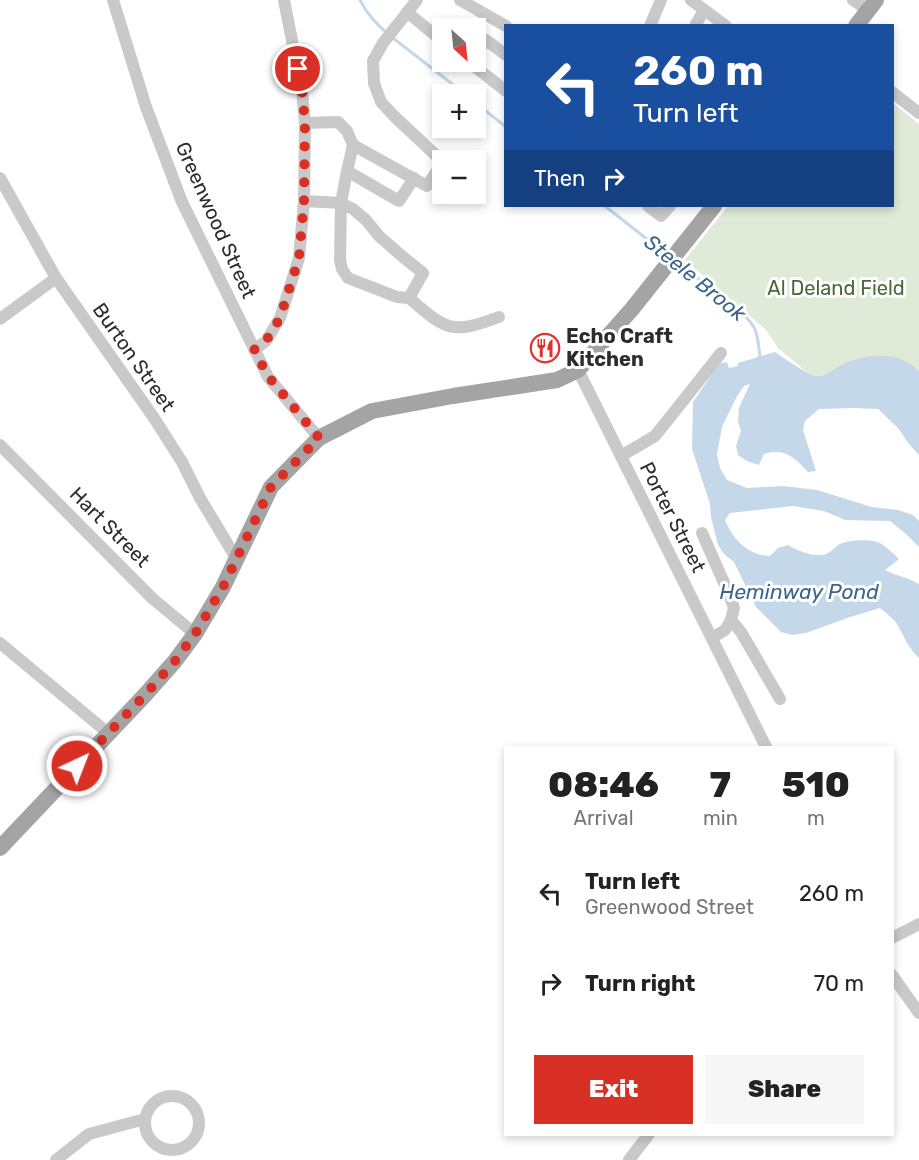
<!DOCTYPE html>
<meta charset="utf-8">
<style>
body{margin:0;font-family:Rubik,sans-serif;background:#f6f6f6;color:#222;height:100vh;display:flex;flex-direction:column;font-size:22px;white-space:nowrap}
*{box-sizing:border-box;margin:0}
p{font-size:20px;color:#767676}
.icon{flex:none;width:33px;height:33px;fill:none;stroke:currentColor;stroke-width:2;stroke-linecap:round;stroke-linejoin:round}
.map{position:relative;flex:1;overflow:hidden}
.side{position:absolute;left:504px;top:746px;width:390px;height:390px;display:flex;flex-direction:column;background:#fff;border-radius:0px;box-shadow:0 3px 9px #0003}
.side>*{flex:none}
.banner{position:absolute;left:504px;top:24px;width:390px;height:183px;border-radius:0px;box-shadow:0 3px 9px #0003;background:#1a4fa0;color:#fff;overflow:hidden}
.needle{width:39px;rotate:153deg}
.fabs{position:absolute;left:432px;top:18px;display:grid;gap:12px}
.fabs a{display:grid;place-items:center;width:54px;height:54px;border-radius:0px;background:#fff;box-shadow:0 3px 9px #0003;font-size:30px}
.pin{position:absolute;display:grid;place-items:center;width:51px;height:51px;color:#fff;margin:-26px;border:3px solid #fff;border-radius:50%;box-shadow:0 2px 6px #0007}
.me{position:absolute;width:66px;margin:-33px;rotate:43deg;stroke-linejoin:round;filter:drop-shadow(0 0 4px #0008)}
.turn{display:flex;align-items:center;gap:21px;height:126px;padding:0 30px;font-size:27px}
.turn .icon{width:78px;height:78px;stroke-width:2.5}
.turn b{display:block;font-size:42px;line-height:51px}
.then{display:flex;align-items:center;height:57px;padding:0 30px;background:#0003;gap:12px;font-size:22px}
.eta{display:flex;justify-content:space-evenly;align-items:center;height:102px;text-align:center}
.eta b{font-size:36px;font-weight:800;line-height:42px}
.cta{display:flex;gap:12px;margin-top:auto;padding:12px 30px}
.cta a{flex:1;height:69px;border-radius:0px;background:#d93025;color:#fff;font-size:24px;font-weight:800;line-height:69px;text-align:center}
.cta a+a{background:#f6f6f6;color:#222}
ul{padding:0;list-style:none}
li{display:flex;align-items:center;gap:18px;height:90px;padding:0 30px}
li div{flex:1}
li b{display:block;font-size:22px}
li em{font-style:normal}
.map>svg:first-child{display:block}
</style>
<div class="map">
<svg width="919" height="1160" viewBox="0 0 919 1160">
<rect width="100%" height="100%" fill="#fff"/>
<!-- green -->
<polygon fill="#e0ead9" points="893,103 919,124 919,419 820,383 778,348 766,330 685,260 728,206 892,206"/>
<!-- water -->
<path fill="#c4d8ea" d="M775,352C782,357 809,375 815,376C825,378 833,369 841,365C863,354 902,349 919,372V455L909,444L898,428L878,409L853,408L819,409L805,421L803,430L816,471L808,472C794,457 785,448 764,454L759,465L747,461L738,455L736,446L741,431L738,421L739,408L750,384L744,386L737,396L722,427L717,454L720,468L727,480L747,488L783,486L817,490L872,507L898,510L913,515L919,521V547L906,534L890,521L845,520L824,511L793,506L730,513L725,520C733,540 748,555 770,556L778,548L788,545C798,551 817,559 828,553C833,551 835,546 840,544C847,540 869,539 877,542C885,545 893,553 899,559L885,570C897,576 907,577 919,584V658C908,649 903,633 895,621C890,616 885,612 880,608L850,617L806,633L792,635L781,632L756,607L734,562L724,554L718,545L711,517L710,504L692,449L693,402L716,368L721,363L727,362L729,368L738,366V363Z"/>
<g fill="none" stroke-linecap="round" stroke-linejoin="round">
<!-- stream -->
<g stroke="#c4d8ea" stroke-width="3">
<path d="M360,0C367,14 376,24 388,34"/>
<polyline points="393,38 465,94"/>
<polyline points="476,103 506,127"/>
<polyline points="605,206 667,255"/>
<path d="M677,262L745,316C759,330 757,337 760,356L758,359"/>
</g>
<!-- minor -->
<g stroke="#c9c9c9" stroke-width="12">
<polyline points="113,0 146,107 182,202 268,377 319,438"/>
<polyline points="417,0 383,43 373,61 374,83 381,102 395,117 442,161"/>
<polyline points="460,0 506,26"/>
<polyline points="691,0 726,26"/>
<polyline points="853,0 868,10"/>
<polyline points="407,12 442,41"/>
<polyline points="650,26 661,0"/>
<polyline points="695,26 704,10"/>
<polyline points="476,53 486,40 506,55"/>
<polyline points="469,62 506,91"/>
<polyline points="892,92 919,113"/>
<polyline points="305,123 338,122 347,131 353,145 427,186 442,163"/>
<polyline points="347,171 399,201 414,178"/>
<polyline points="0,178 56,278 154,418 182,462 200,498 236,558"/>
<polyline points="304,201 341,203 347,171 353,145"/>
<polygon points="341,203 353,209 366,220 379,236 403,257 423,273 409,298 397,297 348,278 342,269 340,260"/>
<polyline points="648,206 661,216 670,206"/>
<path d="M409,298C446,330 451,335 499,317"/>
<polyline points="0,319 56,278"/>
<polyline points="254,350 266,341 280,318 299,258 304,201 305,123 302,91 284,0"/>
<polyline points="578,370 766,747"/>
<polyline points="0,445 152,598 195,634"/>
<polyline points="621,456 655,436 721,353"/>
<polyline points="702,533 729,594 734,608 731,620 725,630 712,638"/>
<polyline points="731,620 741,632 780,699"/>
<polyline points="0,643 108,733"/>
<polyline points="892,938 919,924"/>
<polyline points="892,975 919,1013"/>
<circle cx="172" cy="1123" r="27"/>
<polyline points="56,1160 89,1134 145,1119"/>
<polyline points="629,1160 649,1134"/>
</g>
<!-- major -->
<g stroke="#a4a4a4" stroke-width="16">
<polyline points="856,26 876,0"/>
<polyline points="0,848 145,695 175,661 195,634 223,587 271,487 319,438 372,411 453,396 557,380 578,370 632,309 714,206"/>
</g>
</g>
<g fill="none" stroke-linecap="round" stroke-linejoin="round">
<!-- route -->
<polyline stroke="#d93025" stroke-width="10" stroke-dasharray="0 18" points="77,766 145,695 175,661 195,634 223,587 271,487 319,438 268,376 254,350 266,341 280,318 299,258 304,201 305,123 302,91 298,69"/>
</g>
<!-- icons -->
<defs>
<g id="restaurant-ring" transform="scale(1.5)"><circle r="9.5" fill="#fff" stroke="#e52f2b" stroke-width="1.5"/><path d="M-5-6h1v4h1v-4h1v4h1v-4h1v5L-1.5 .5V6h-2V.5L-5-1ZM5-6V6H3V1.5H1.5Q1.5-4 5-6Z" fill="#e52f2b"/></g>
</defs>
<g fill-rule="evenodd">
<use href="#restaurant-ring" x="545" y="348"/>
</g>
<g text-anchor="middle" stroke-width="6" stroke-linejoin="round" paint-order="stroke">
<!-- street labels -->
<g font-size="20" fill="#2c2c2c" stroke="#fff">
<text transform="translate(216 220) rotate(66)" y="7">Greenwood Street</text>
<text transform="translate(134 357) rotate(55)" y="7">Burton Street</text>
<text transform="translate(673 517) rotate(63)" y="7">Porter Street</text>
<text transform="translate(110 527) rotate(45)" y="7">Hart Street</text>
</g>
<!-- park labels -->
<g font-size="20" fill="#4a673a" stroke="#fff">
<text x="836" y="295">Al Deland Field</text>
</g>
<!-- poi labels -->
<g font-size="20" font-weight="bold" fill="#2c2c2c" stroke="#fff" text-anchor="start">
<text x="566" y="343">Echo Craft<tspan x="566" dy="23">Kitchen</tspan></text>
</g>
<!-- water labels -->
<g font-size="21" font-style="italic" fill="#3a658d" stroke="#fff">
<text transform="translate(695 278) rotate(39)" y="7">Steele Brook</text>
<text x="799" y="599">Heminway Pond</text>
</g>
</g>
</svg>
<div class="fabs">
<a><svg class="needle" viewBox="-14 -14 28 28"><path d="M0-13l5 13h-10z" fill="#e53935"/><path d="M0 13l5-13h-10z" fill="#767676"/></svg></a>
<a>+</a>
<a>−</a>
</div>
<div class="pin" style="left:298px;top:69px;background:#d93025"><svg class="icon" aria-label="arrive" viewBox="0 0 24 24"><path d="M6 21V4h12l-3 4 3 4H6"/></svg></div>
<svg class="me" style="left:77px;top:766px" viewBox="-20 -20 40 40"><circle r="17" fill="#d93025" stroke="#fff" stroke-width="3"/><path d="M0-11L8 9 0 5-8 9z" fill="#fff"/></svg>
<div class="banner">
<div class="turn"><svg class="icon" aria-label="left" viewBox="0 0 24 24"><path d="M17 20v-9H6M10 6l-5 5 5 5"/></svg><div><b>260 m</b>Turn left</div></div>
<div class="then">Then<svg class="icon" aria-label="right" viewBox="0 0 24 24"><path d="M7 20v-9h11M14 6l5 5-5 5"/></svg></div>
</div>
<section class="side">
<div class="eta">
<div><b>08:46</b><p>Arrival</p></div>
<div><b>7</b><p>min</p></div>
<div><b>510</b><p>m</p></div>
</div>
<ul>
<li><svg class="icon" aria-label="left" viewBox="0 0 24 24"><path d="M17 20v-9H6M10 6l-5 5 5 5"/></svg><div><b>Turn left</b><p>Greenwood Street</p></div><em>260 m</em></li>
<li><svg class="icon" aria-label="right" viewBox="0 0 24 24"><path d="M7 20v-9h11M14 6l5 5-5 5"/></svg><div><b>Turn right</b></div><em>70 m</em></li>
</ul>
<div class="cta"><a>Exit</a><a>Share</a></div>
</section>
</div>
